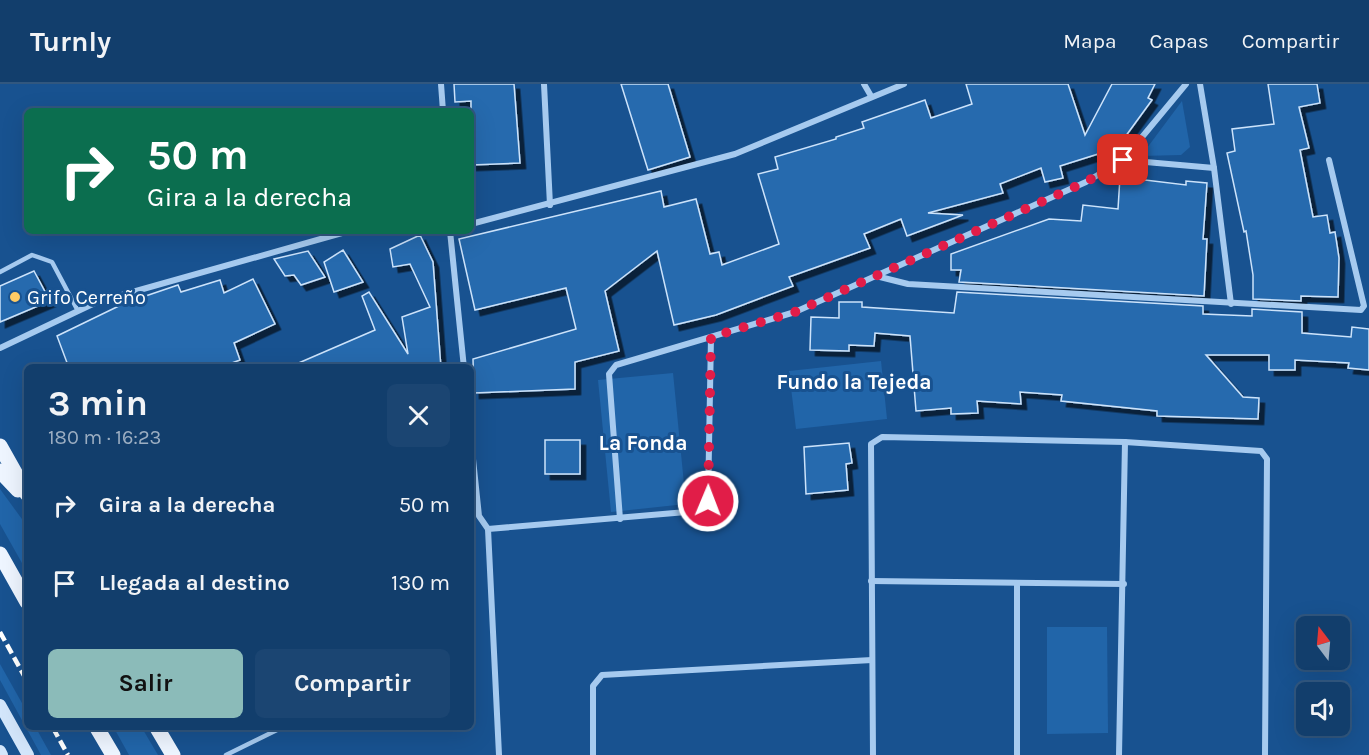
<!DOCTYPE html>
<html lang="es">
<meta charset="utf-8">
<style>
body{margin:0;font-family:Karla,sans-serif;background:#1b4572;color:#f1f3f6;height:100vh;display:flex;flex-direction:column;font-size:22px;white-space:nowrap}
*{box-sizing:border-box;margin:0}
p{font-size:20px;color:#9caec2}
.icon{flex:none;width:33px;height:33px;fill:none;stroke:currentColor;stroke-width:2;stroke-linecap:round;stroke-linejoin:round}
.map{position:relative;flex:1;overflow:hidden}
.drawer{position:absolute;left:24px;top:280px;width:450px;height:366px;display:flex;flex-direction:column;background:#123e6c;border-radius:9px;box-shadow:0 6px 24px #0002,0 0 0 2px #31577f}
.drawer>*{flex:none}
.banner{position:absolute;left:24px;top:24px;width:450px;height:126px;border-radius:9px;box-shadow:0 6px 24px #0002,0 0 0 2px #31577f;background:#0b6e4f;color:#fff;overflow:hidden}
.needle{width:39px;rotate:344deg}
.tools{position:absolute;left:1296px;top:532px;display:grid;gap:12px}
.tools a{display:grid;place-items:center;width:54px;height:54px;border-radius:9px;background:#123e6c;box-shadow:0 6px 24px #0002,0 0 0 2px #31577f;font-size:30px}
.pin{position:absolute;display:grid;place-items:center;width:51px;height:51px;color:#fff;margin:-26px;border-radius:12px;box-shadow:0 3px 9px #0006}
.me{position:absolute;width:66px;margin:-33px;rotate:1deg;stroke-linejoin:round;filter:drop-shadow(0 0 4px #0008)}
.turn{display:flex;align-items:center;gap:21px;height:126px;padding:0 24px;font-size:27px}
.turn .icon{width:78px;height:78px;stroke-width:2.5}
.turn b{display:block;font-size:42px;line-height:51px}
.round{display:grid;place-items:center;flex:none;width:63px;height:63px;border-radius:9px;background:#1b4572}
.headline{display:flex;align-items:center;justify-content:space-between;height:102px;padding:0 24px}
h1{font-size:36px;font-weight:700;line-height:45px}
.cta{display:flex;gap:12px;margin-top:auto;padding:12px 24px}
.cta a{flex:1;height:69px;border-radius:9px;background:#8bbbb9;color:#111;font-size:24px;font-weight:700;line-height:69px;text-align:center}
.cta a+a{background:#1b4572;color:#f1f3f6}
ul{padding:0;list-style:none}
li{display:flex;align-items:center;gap:18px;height:78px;padding:0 24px}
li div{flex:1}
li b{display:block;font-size:22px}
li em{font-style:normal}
header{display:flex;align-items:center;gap:36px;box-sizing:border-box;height:84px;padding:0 30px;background:#123e6c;border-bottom:2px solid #31577f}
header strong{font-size:28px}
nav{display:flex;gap:33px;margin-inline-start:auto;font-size:21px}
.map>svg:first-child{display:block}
</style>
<header>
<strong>Turnly</strong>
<nav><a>Mapa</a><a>Capas</a><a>Compartir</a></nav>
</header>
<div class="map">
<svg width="1369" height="671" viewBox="0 0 1369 671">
<defs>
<filter id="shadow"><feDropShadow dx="5.5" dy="5.5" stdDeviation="0" flood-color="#0009"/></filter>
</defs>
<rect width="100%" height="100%" fill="#185290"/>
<!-- green -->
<g fill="#2165a9">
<polygon points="1182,17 1190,63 1181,71 1141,72"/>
<polygon points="881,277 887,335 796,345 789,287"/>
<polygon points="673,289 686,420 611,428 598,296"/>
<polygon points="0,405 27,442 27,488 0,440"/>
<polygon points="1047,543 1107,543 1108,649 1047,650"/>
<polygon points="0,580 27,628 27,644 36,644 51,671 41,671 0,596"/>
<polygon points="114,644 142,644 158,671 129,671"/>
</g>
<!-- building -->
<g fill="#276aae" stroke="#cce3fb" stroke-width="1.5" filter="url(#shadow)">
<polygon points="454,0 514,0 520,79 471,81 471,17 455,18"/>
<polygon points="621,0 668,0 690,73 648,86"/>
<polygon points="966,0 1068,0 1085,51 1112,0 1155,0 1148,14 1152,16 1117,64 1060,82 1063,94 1045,98 1041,84 1000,100 1003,109 928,129 963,131 907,152 901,135 864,150 870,164 789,193 793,202 716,231 674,241 657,167 605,207 619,267 575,278 575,305 474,309 473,275 576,245 566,204 475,226 459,155 661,107 664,123 696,115 710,170 719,168 722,181 779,160 758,90 778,85 775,73 836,55 836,53 864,44 862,38 925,16 931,34 972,20"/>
<polygon points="1268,0 1317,0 1320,19 1299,23 1309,64 1300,66 1313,133 1327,131 1330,149 1335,148 1339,174 1338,213 1301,212 1301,217 1253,215 1253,191 1246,147 1244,148 1227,69 1235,67 1232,45 1274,40"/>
<polygon points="1120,93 1186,101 1186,97 1207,99 1203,155 1207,155 1204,212 959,198 961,186 951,186 951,170 1049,135 1081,137 1083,121 1118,125"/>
<polygon points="420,151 433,178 441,284 287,284 375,246 362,212 369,208 408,270 402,233 430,223 410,180 393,183 390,165"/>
<polygon points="343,166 363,198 334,208 324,178"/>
<polygon points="308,167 325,193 301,201 294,191 285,192 274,175"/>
<polygon points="34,187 50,217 0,238 0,202"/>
<polygon points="253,195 275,240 234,259 240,276 218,284 69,284 57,252 125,219 178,201 181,208 220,196 224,209"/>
<polygon points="957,208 1203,222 1203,230 1252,232 1252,225 1302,228 1302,249 1351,253 1352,243 1369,245 1369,286 1348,284 1349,279 1295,276 1295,286 1269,286 1269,271 1206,271 1243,313 1259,314 1258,335 1157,332 1157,327 1061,317 1062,311 1020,308 1021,320 977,317 978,329 951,330 951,324 916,327 910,252 875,249 874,262 849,261 849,267 810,266 811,233 839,234 839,218 862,218 862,223 954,229"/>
<rect x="545" y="356" width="35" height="34"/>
<polygon points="849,359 852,379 846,380 848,406 806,410 804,363"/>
</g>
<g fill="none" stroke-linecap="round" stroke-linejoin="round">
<!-- lane -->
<g stroke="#a6caef" stroke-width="4.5">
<polyline points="0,188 32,171 52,178 78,227"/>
<polyline points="226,671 281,644"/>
</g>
<!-- street -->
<g stroke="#a6caef" stroke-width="6">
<polyline points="441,0 443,27"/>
<polyline points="544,0 550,121"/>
<polyline points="864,0 871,12"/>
<polyline points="1200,0 1214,84 1231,220"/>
<polyline points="1123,76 1214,84"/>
<polyline points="471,140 735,70 904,0"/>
<polyline points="450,147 464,284"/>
<polyline points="876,192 908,200 1361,226 1364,222 1329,76"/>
<polyline points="0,264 97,218 349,147"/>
<polyline points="471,356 479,432 488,445 499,671"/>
<polyline points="620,435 609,290 616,281 795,228 1086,98 1123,76 1186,0"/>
<polyline points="488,445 698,427 708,417 711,253"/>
<polyline points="871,497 1124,500"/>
<polyline points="1017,499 1017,671"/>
<polyline points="593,671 593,602 602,591 872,576"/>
<polyline points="873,671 871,360 882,353 1125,358 1261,367 1267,375 1265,671"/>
<polyline points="1119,671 1125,358"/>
</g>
<!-- secondary -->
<g stroke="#d3e6fb" stroke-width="12">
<polyline points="0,621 28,671"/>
<polyline points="0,667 2,671"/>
</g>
<!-- primary -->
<g stroke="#eef5ff" stroke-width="15">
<polyline points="0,362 27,410"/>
<polyline points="0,387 18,406"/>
<polyline points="0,470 27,518"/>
<polyline points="97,644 113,671"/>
<polyline points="157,644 173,671"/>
</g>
<!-- rail -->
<g stroke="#fff" stroke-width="4.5" stroke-dasharray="10 4.5" stroke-linecap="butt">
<polyline points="0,548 27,597"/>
<polyline points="53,644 68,671"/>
</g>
</g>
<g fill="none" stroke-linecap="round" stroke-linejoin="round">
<!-- route -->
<polyline stroke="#e11d48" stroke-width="10" stroke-dasharray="0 18" points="708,417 711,253 795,228 1086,98 1123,76"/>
</g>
<!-- markers -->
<circle fill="#ffcb64" stroke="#185290" stroke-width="2" cx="15" cy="213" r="6"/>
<g text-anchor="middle" stroke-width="6" stroke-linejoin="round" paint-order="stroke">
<!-- poi labels -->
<g font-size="20" fill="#fff" stroke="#185290" text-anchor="start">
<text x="27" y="220">Grifo Cerreño</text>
</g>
<!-- neighbourhood labels -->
<g font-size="21" font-weight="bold" fill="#fff" stroke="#185290">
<text x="854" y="305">Fundo la Tejeda</text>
<text x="643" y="366">La Fonda</text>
</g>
</g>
</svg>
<div class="tools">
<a><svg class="needle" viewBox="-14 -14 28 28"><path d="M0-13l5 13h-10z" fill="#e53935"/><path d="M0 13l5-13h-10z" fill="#9caec2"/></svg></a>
<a><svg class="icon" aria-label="sound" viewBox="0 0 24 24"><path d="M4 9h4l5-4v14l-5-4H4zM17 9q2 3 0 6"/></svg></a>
</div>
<div class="pin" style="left:1123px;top:76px;background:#d93025"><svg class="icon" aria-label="arrive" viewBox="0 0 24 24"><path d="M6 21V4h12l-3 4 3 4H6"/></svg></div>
<svg class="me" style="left:708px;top:417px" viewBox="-20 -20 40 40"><circle r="17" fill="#e11d48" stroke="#fff" stroke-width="3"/><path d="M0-11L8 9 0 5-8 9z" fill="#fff"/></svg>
<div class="banner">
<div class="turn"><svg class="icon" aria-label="right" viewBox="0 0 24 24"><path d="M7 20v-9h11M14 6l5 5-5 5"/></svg><div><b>50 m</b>Gira a la derecha</div></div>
</div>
<section class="drawer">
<div class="headline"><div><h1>3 min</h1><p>180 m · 16:23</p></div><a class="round"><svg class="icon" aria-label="close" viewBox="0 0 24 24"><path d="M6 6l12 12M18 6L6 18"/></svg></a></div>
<ul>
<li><svg class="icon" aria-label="right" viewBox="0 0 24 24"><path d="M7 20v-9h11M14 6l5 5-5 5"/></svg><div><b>Gira a la derecha</b></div><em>50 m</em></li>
<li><svg class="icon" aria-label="arrive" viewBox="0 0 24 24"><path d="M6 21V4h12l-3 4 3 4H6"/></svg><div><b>Llegada al destino</b></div><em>130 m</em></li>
</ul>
<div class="cta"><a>Salir</a><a>Compartir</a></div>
</section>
</div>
